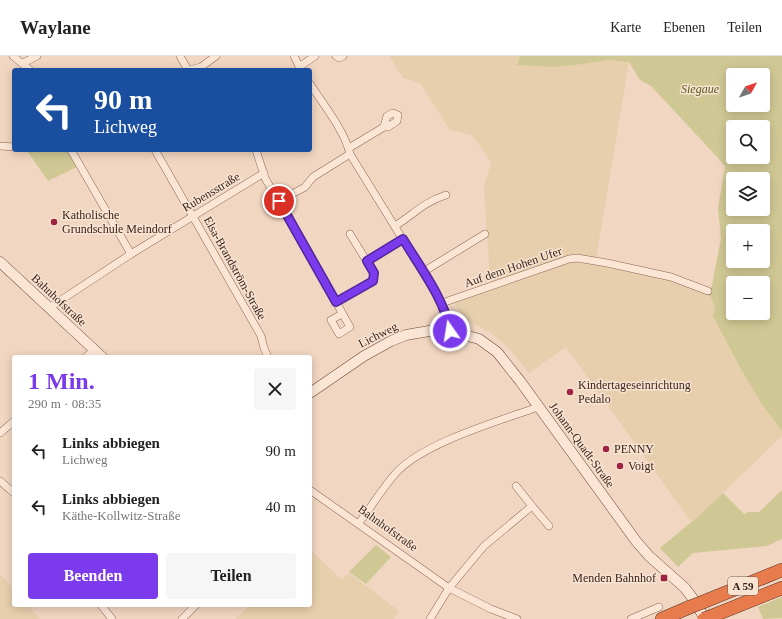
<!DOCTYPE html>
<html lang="de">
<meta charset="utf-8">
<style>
body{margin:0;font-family:Georgia,serif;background:#f6f6f6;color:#222;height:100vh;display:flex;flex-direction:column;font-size:15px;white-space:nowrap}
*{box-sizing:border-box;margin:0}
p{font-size:13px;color:#767676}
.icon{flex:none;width:22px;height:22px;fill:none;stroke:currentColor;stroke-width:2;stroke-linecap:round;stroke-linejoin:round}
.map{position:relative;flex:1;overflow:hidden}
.sheet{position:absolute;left:12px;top:299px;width:300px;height:252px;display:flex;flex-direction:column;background:#fff;border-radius:4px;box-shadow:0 2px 10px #0003}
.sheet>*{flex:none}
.hud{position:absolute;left:12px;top:12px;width:300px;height:84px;border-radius:4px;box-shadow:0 2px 10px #0003;background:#1a4fa0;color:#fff;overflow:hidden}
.needle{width:26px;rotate:50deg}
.tools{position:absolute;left:726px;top:12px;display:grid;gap:8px}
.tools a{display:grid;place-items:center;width:44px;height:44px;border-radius:4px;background:#fff;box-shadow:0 2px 10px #0003;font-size:20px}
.pin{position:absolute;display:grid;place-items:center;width:34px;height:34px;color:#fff;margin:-17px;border:2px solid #fff;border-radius:50%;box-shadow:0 1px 4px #0007}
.me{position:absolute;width:44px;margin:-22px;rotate:347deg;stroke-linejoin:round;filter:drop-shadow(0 0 3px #0008)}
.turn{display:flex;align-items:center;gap:14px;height:84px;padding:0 16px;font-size:18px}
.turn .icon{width:52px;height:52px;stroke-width:2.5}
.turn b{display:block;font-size:28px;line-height:34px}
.round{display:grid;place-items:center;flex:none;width:42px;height:42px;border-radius:4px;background:#f6f6f6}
.headline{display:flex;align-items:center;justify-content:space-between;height:68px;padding:0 16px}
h1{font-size:24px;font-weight:600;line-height:30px;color:#7c3aed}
.primary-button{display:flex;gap:8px;margin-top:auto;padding:8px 16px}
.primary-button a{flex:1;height:46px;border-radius:4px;background:#7c3aed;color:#fff;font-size:16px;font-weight:600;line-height:46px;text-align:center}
.primary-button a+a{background:#f6f6f6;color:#222}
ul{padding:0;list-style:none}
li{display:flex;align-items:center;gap:12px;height:56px;padding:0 16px}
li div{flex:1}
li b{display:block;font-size:15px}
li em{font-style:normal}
header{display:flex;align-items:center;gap:24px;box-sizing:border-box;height:56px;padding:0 20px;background:#fff;border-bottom:1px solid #e0e0e0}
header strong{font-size:19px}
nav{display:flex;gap:22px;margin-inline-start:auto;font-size:14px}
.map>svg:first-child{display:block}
</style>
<header>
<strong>Waylane</strong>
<nav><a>Karte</a><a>Ebenen</a><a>Teilen</a></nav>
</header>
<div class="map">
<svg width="782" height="563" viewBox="0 0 782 563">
<rect width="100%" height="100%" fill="#f1d6c1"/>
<!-- farmland -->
<g fill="#e7cfad">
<polygon points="389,0 520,0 517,9 552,11 576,9 608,4 629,6 596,203 577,200 492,227 490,222 484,131 491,106 472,79 450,74 420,27 403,22"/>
<polygon points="577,204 668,223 710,239 735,301 782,374 782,380 701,458 691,466 566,291 529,317 509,292 490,276 465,263 454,247 462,243 566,206"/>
<polygon points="310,493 342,524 349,517 399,555 394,563 235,563 250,549 310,549"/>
<polygon points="0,518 14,533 14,549 28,549 40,563 0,563"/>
</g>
<!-- green -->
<g fill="#d0c894" fill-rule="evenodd">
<path d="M520,0H782V375L761,347L741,313L713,260L715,252L710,239L721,183L718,152L725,111L719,103L651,30L640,24L629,6L608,4L576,9L552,11L517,9ZM733,19H763V49H733ZM733,71H763V101H733ZM733,123H763V153H733ZM733,175H763V205H733ZM733,227H763V257H733Z"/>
<polygon points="33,94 67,94 77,111 48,125 28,96"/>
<polygon points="782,434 782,483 767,490 693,497 678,511 660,492 701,458 723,437 744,458 748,456 759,456"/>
<polygon points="376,489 391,501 366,528 349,516"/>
<polygon points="782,541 782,562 763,563 758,551"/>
</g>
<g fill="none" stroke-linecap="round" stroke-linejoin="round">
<!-- minor casing -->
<g stroke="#8c6657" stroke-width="8">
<g id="minor">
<polyline points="13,0 30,14"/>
<polyline points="180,0 188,14"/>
<polyline points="294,0 301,14"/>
<polyline points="336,0 339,2 343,0"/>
<polyline points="23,7 37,0"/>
<polyline points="299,11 315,0"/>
<polyline points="190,14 201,11 216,0"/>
<path d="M310,28C324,49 344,74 350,98L442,247L448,262L450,275"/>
<polyline points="0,90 14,91"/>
<polyline points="349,92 384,71 388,71 397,65 398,59 393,57 387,60 384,71"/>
<polyline points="71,94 131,198"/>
<polyline points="155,94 261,280 264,292 268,301"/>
<polyline points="256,94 265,122 336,246 373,225 374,217 350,178"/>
<polyline points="279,145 305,131 313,121 350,98"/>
<path d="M395,170C414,158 424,146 446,139"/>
<polyline points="367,205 403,183"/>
<polyline points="423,216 485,178"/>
<polyline points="336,246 350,271 339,278 331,264 342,258"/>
<polyline points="442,247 569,203 577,202 607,207 671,221 708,235"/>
<polyline points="49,252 131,198 264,117"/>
<polyline points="86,301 94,294"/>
<polyline points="0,377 14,365"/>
<polyline points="0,425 14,437"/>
<polyline points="310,434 449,532 491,553 517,563"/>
<polyline points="532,450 549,470"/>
<path d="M359,467C371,451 382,433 395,418C422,387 499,365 538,351"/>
<polyline points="101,549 112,563"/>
<polyline points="182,563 196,549"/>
<polyline points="430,563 449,532 484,490 532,450 516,430"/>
<polyline points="631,563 659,551"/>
</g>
</g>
<!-- secondary casing -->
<g stroke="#6e473a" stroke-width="11">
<g id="secondary">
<polyline points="0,206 102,301"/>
<polyline points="310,337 364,300 391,285 406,279 429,275 450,275 479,283 497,296 520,325 636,485 649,500 685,532 694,544 705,563"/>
</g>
</g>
<!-- motorway casing -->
<g stroke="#59352c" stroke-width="14">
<g id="motorway">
<polyline points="703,546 782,514"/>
<polyline points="712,560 782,532"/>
<polyline points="662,563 690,551"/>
</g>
</g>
<!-- minor -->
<use href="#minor" stroke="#fbe6d5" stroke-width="7"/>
<!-- secondary -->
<use href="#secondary" stroke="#fbe6d5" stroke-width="10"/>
<!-- motorway -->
<use href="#motorway" stroke="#e77b4b" stroke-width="13"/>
<!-- motorway-bridge casing -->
<g stroke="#59352c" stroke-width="14" stroke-linecap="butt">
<g id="motorway-bridge">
<polyline points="690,551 703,546"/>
<polyline points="704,563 712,560"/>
</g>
</g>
<!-- motorway-bridge -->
<use href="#motorway-bridge" stroke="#e77b4b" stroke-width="13"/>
</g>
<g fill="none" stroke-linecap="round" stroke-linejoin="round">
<!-- route casing -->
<g stroke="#51269a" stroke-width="10">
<path id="route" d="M279,145L336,246L373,225L374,217L367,205L403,183C420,211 445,244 450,275"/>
</g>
<!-- route -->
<use href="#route" stroke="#7c3aed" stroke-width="7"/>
</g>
<!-- markers -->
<g fill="#9f2243" stroke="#f8e3d1" stroke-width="1.5">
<circle cx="54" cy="166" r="4"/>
<circle cx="570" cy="336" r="4"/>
<circle cx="606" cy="393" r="4"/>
<circle cx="620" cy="410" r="4"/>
<rect x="660" y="518" width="8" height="8" rx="2"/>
</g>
<g text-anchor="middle" stroke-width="3" stroke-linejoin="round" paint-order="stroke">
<!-- shield labels -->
<rect fill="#f8e3d1" stroke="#735d52" stroke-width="1" x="728" y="521" width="30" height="18" rx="3"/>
<g font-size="11" font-weight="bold" fill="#3a231c">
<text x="743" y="534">A 59</text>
</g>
<!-- park labels -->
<g font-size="12" font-style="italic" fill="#585821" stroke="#f8e3d1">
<text x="700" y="37">Siegaue</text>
</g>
<!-- street labels -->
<g font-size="12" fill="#3a231c" stroke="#f8e3d1">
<text transform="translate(211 136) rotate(-31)" y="4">Rubensstraße</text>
<text transform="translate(513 211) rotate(-19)" y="4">Auf dem Hohen Ufer</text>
<text transform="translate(235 212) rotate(61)" y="4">Elsa-Brandström-Straße</text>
<text transform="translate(59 244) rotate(43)" y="4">Bahnhofstraße</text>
<text transform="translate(378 279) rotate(-27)" y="4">Lichweg</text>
<text transform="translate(582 389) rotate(54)" y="4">Johann-Quadt-Straße</text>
<text transform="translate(388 472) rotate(36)" y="4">Bahnhofstraße</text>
</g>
<!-- poi labels -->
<g font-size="12" fill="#3a231c" stroke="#f8e3d1" text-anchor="start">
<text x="62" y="163">Katholische<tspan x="62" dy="14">Grundschule Meindorf</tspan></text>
<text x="578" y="333">Kindertageseinrichtung<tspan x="578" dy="14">Pedalo</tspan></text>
<text x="614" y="397">PENNY</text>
<text x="628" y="414">Voigt</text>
<text x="656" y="526" text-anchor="end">Menden Bahnhof</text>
</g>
</g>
</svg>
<div class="tools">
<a><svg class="needle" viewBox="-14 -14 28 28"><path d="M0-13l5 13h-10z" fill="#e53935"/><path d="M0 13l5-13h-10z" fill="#767676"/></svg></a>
<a><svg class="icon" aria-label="search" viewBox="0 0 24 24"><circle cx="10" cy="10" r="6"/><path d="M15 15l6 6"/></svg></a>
<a><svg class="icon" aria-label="layers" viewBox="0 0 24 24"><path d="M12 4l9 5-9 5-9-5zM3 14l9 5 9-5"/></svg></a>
<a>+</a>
<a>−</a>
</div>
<div class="pin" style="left:279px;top:145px;background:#d93025"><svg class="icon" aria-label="arrive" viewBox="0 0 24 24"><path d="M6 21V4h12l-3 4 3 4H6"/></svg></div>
<svg class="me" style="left:450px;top:275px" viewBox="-20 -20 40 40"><circle r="17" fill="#7c3aed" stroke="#fff" stroke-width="3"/><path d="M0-11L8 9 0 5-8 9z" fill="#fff"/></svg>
<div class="hud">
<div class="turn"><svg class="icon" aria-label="left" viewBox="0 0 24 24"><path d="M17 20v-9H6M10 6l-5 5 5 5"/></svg><div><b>90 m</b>Lichweg</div></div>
</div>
<section class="sheet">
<div class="headline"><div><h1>1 Min.</h1><p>290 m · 08:35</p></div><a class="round"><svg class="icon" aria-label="close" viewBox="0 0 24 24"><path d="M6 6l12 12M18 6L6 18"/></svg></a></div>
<ul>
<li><svg class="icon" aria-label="left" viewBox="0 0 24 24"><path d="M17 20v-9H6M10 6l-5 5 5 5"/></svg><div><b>Links abbiegen</b><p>Lichweg</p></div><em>90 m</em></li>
<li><svg class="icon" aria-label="left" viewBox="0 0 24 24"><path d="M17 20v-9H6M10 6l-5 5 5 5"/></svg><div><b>Links abbiegen</b><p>Käthe-Kollwitz-Straße</p></div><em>40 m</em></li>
</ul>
<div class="primary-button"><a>Beenden</a><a>Teilen</a></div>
</section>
</div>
